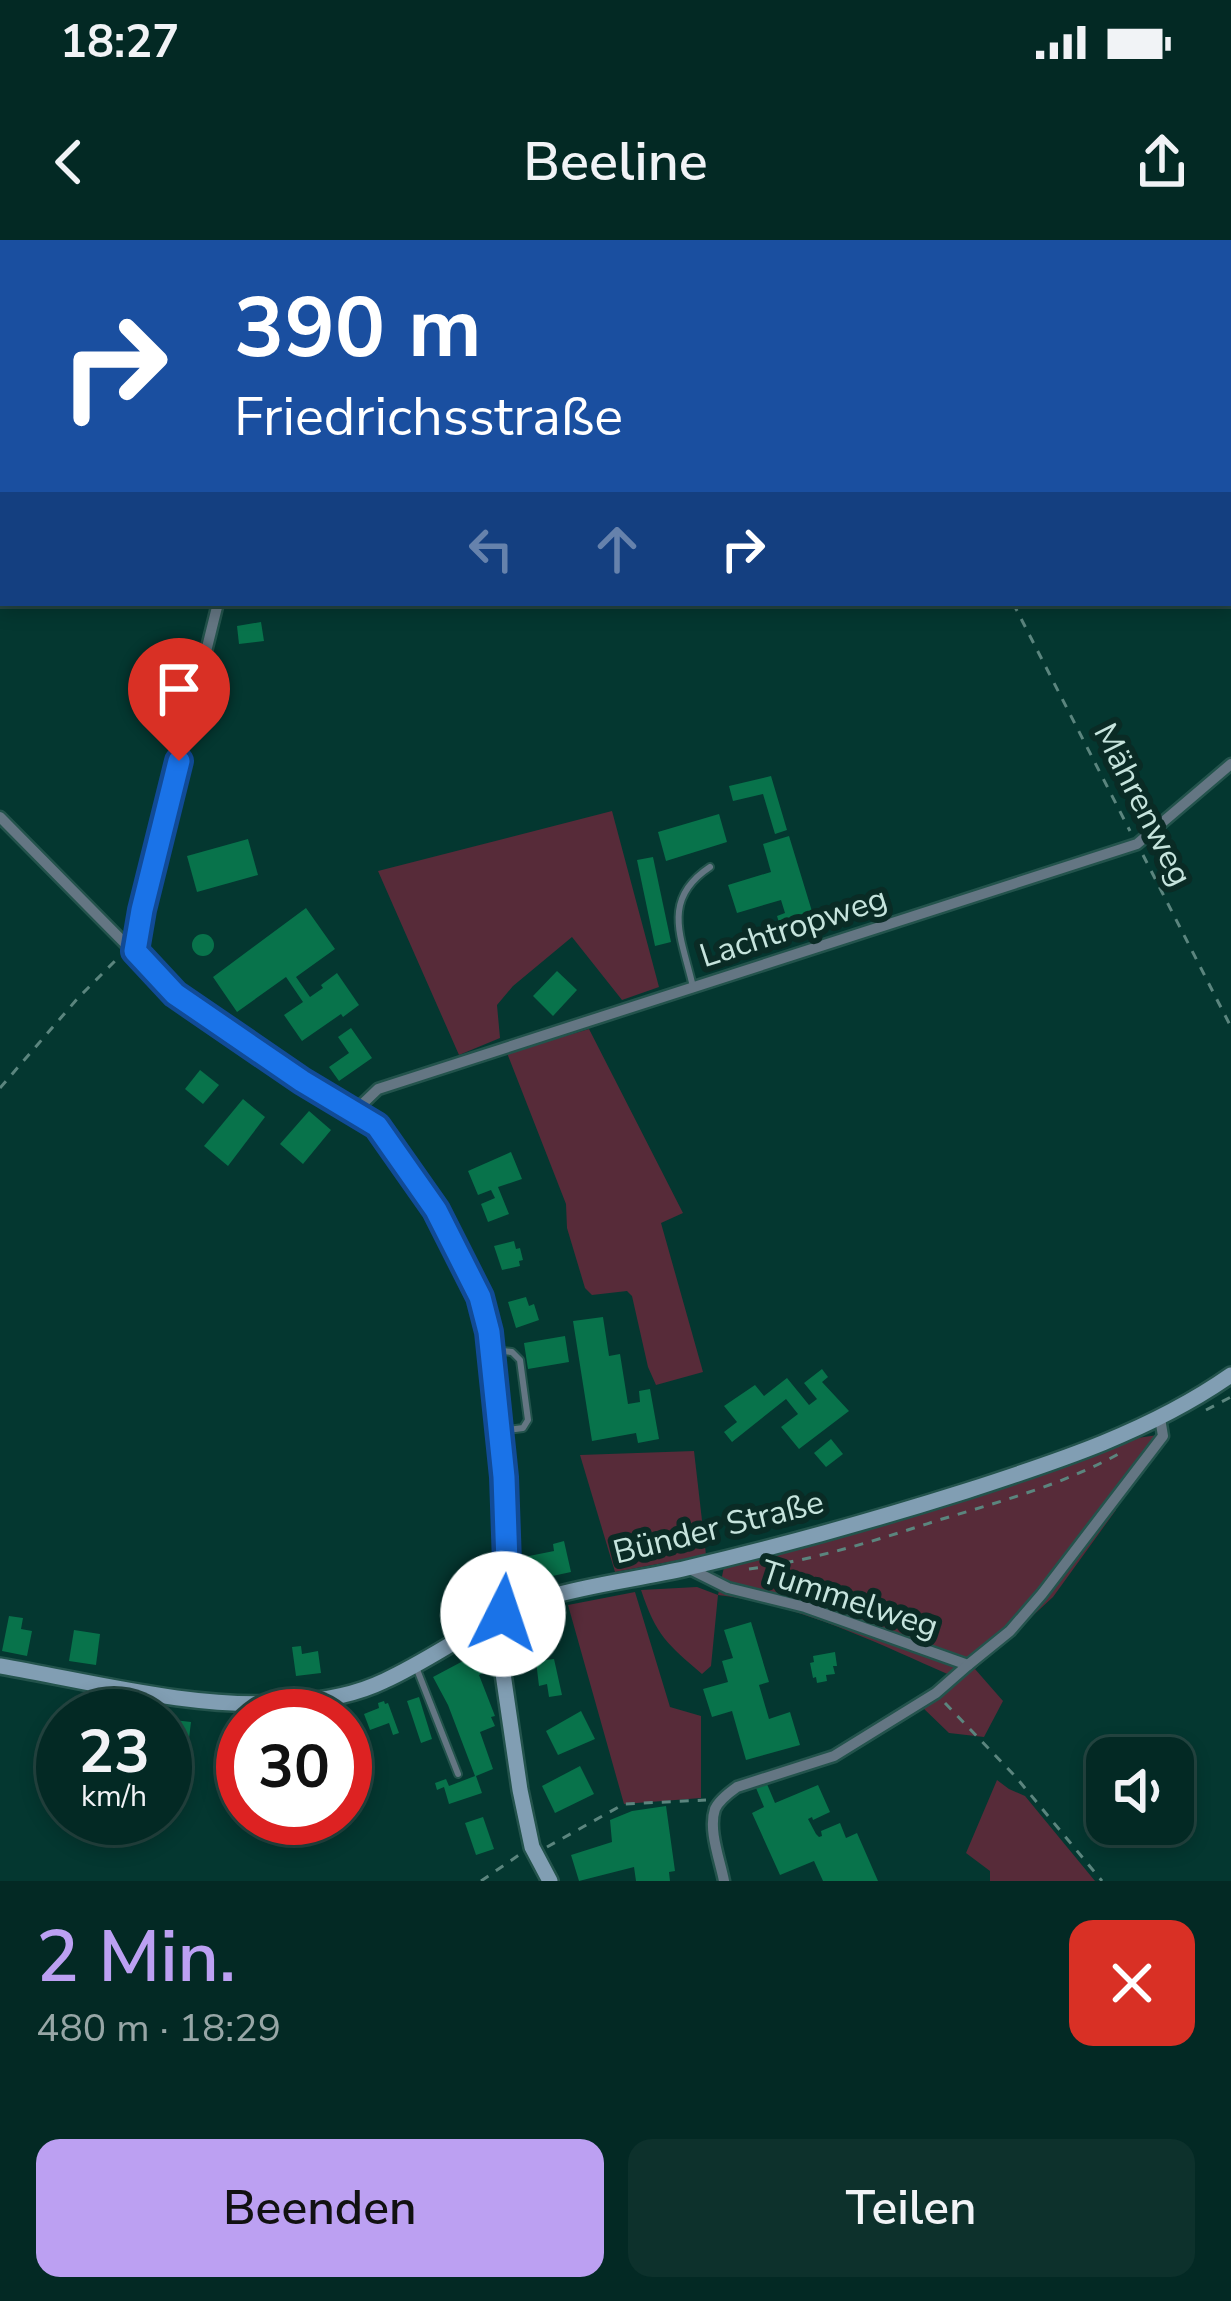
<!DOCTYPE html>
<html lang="de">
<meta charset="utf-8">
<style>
body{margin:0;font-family:"Nunito Sans",sans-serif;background:#0d312c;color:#f1f3f6;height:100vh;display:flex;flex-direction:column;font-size:45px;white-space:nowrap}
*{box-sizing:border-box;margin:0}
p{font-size:39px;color:#97a6a6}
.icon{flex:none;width:66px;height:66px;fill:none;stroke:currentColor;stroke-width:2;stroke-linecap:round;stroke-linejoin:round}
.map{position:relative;height:1641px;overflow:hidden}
.panel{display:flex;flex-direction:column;background:#032924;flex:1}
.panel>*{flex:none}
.top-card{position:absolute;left:0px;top:0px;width:1233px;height:366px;box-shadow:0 6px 18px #0003,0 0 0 3px #244541;background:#1a4fa0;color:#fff;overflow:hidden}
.buttons{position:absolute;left:1086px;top:1497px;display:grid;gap:24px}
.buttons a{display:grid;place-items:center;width:108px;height:108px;border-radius:24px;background:#032924;box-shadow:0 6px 18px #0003,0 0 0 3px #244541;font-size:60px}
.speed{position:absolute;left:36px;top:1449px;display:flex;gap:24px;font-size:60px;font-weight:700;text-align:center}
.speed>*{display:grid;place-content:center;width:156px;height:156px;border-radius:50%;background:#032924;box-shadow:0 6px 18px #0003,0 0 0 3px #244541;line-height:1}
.speed small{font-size:30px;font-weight:400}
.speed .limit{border:18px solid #d22;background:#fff;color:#111}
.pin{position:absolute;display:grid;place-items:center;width:102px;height:102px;color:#fff;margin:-123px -51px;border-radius:50% 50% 50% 0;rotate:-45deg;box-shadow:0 0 12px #0007}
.pin .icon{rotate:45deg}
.me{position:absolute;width:132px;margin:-66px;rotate:4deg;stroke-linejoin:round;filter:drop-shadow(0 0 9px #0008)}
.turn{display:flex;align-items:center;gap:42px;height:252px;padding:0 36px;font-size:54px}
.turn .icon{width:156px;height:156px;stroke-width:2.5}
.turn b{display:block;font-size:84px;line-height:102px}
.lanes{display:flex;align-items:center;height:114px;padding:0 36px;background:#0003;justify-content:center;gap:60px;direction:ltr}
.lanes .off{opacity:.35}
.round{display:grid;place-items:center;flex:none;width:126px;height:126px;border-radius:24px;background:#0d312c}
.head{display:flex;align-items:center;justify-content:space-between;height:204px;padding:0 36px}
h1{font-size:72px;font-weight:600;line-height:90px;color:#bca0f2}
.cta{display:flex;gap:24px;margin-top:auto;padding:24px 36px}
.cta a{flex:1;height:138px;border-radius:24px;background:#bca0f2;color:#111;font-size:48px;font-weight:600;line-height:138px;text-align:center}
.cta a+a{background:#0d312c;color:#f1f3f6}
.status{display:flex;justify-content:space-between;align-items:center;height:84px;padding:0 60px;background:#032924;direction:ltr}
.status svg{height:33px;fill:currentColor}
header{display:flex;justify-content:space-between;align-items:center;height:156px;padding:0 36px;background:#032924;font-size:54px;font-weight:600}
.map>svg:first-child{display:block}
</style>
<div class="status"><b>18:27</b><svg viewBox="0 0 49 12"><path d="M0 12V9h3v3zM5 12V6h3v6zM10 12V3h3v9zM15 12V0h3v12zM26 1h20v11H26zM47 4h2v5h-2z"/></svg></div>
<header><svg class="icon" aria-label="back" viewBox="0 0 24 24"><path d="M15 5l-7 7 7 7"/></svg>Beeline<svg class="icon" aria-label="share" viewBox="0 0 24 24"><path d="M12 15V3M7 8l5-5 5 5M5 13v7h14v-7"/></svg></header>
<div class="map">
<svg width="1231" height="1641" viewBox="0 0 1231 1641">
<rect width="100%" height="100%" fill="#043730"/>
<!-- green -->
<g fill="#572b39">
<polygon points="612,571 659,747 622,760 572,697 513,746 497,765 500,798 459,815 378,631"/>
<polygon points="589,789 683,973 661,983 703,1132 656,1145 648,1127 632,1056 627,1051 592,1055 585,1048 567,988 566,964 507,813"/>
<path d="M1158,1195L1109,1266L1116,1270L1053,1357L975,1429L1003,1461L984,1497L949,1493L921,1466L948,1451L959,1439C882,1406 803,1365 718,1355L711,1426L702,1434C667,1404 656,1395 641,1350L697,1347L718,1355L724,1327L972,1259L1055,1230L1137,1198Z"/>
<polygon points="694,1211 706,1315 615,1332 580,1215"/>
<polygon points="635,1352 670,1467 701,1476 701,1558 624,1564 568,1365"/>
<polygon points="997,1540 1009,1549 1025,1556 1095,1641 990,1641 990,1631 966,1613"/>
</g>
<!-- building -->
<g fill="#08734b">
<polygon points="261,382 264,401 239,404 237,386"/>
<polygon points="771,536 787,590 775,594 763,554 733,561 729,546"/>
<polygon points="719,574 727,602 666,621 658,592"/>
<polygon points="789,596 814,678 780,686 777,676 785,673 781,660 737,673 728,645 771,632 763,604"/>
<polygon points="248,599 258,635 197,652 187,616"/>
<polygon points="653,617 671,702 655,706 637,620"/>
<polygon points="306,668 335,709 296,737 310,757 323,748 321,745 337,733 359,765 343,777 341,774 302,801 284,775 303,762 286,737 237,772 213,737"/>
<circle cx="203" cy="705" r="11"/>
<polygon points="557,731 577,750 553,776 533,756"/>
<polygon points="351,788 372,818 339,841 329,827 349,813 338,797"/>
<polygon points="200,830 219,845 203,864 185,849"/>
<polygon points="243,859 265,877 228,926 204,906"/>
<polygon points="309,871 331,890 303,924 280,904"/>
<polygon points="511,912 522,939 498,947 509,974 488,982 481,964 495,958 491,950 478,955 468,931"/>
<polygon points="514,1001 516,1009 520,1008 523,1020 519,1021 520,1026 502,1030 494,1006"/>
<polygon points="526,1057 529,1066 534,1064 539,1080 516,1088 508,1062"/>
<polygon points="603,1077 609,1116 620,1114 628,1164 640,1162 639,1151 650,1149 659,1199 638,1203 636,1193 592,1201 573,1081"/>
<polygon points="565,1096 569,1122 528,1129 524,1103"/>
<polygon points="822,1129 828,1137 822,1142 849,1171 799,1209 781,1187 798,1174 786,1159 732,1202 724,1192 737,1182 724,1166 755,1145 764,1156 787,1138 809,1165 817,1159 804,1143"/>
<polygon points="831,1199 843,1214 826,1227 814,1213"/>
<polygon points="564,1301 571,1332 534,1340 531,1327 521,1329 519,1318 554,1311 553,1304"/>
<polygon points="9,1376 23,1378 21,1389 32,1391 27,1416 2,1411"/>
<polygon points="751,1382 769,1442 759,1445 769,1479 790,1472 800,1505 746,1520 732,1471 712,1477 703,1449 728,1442 722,1421 733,1418 724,1390"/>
<polygon points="74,1390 100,1394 96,1425 69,1421"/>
<polygon points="301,1406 302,1414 318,1411 321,1433 296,1436 292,1407"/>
<polygon points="480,1412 487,1430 479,1435 495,1476 491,1477 495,1486 480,1492 493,1529 476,1536 482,1553 449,1564 444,1547 437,1550 435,1543 446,1539 449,1546 475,1536 448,1465 433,1437"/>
<polygon points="835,1412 837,1426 833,1426 835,1434 826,1435 827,1441 817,1443 816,1437 813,1438 810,1423 814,1422 813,1416"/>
<polygon points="554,1419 562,1455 549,1457 547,1444 539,1446 536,1421"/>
<polygon points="419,1457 432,1499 421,1503 407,1461"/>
<polygon points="384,1461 385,1464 388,1463 399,1493 393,1495 389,1483 370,1490 364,1474 379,1468 378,1463"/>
<polygon points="581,1471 595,1499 558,1515 546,1491"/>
<polygon points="165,1479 191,1482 188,1507 175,1505 173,1519 165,1518"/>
<polygon points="580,1526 594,1554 555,1573 542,1546"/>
<polygon points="767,1544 775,1563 818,1545 830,1572 813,1580 812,1577 808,1579 816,1594 819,1597 822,1596 821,1591 840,1583 846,1598 857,1593 878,1641 823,1641 814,1621 780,1635 752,1573 764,1567 756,1548"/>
<polygon points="666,1566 675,1631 669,1632 670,1641 636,1641 634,1627 579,1641 571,1615 612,1602 610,1580 632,1571"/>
<polygon points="483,1577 494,1609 476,1615 465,1583"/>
</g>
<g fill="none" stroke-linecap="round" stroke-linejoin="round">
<!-- lane casing -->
<g stroke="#23534c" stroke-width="10">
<g id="lane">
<polyline points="560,0 561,3"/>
<path d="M693,747C682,698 660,660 710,627"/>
<polyline points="491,1110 512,1112 520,1120 528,1180 523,1188 500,1191"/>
<polyline points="416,1427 458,1534"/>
</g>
</g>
<!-- street casing -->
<g stroke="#23534c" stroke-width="15">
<g id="street">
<polyline points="360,0 360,3"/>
<polyline points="1216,0 1220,3"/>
<polyline points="576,3 580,0"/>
<polyline points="1230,12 1231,13"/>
<polyline points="0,577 175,754 303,841 355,871 377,887 436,970 480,1057 489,1092 504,1237 507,1323 503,1374"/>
<polyline points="135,711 142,670 218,363"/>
<polyline points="355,871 378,849 1137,604 1231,524"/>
<polyline points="507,1323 541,1359"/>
<polyline points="690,1329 728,1348 805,1367 968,1425 1010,1391 1042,1354 1163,1196 1160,1178"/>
<path d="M724,1641C720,1620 708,1590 715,1569C719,1560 730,1552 737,1547L834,1516L936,1453L968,1425"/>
</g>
</g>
<!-- secondary casing -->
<g stroke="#23534c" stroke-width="20">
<g id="secondary">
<polyline points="491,1381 499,1406 520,1550 532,1607 550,1641"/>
<path d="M0,1426C93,1442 192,1469 287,1463C320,1461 355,1455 384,1441C439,1416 487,1376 545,1358C591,1344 640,1339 687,1328C781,1306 874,1280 966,1251C1059,1221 1151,1191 1231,1135"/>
</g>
</g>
<!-- path -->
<g stroke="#5b857e" stroke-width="3" stroke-dasharray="9 9" stroke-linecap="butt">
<polyline points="826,0 828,3"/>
<polyline points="1013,363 1130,591"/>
<polyline points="1143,615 1231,787"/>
<polyline points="0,848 78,758 120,716"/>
<polyline points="1206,1170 1231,1157"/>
<path d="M749,1329C815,1320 877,1300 939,1280C1002,1261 1065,1244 1122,1212"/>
<polyline points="945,1463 1015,1536 1102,1641"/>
<polyline points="547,1607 624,1564 706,1560"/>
<polyline points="481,1641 519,1615"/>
</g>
<!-- lane -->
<use href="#lane" stroke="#647683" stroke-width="6"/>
<!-- street -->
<use href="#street" stroke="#647683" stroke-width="10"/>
<!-- secondary -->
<use href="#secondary" stroke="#819eb3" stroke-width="15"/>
</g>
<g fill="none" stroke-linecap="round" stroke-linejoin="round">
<!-- route casing -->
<g stroke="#114b97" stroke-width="30">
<polyline id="route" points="179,521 142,670 135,711 175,754 302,841 377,886 436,970 480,1057 489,1092 504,1237 507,1323 503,1374"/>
</g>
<!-- route -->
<use href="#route" stroke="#1a73e8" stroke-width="21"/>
</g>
<g text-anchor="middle" stroke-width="12" stroke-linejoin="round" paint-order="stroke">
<!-- street labels -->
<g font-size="33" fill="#c6e4dd" stroke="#0a2b25">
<text transform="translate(1144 564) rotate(63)" y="12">Mährenweg</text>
<text transform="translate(793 686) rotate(-18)" y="12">Lachtropweg</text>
<text transform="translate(718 1286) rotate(-14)" y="12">Bünder Straße</text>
<text transform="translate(850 1358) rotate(18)" y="12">Tummelweg</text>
</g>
</g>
</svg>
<div class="buttons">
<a><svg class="icon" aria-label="sound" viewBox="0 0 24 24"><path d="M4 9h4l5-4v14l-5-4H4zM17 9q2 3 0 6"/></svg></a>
</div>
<div class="speed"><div>23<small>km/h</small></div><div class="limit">30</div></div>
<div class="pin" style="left:179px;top:521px;background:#d93025"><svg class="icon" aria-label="arrive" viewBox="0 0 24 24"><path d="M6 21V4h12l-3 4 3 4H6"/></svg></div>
<svg class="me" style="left:503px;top:1374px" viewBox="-20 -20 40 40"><circle r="19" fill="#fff"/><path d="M0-13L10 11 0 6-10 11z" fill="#1a73e8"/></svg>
<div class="top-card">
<div class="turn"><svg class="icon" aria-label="right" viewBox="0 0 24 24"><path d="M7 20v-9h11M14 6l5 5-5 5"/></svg><div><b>390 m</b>Friedrichsstraße</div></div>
<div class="lanes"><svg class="icon off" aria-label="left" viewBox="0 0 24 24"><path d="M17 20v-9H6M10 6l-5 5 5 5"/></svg><svg class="icon off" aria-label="ahead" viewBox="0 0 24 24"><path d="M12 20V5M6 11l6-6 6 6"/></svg><svg class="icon" aria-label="right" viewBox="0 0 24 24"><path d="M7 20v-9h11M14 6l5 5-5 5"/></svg></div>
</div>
</div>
<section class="panel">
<div class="head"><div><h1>2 Min.</h1><p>480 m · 18:29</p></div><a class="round" style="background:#d93025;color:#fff"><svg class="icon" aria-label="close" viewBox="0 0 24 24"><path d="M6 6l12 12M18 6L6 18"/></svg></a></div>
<div class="cta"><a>Beenden</a><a>Teilen</a></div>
</section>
